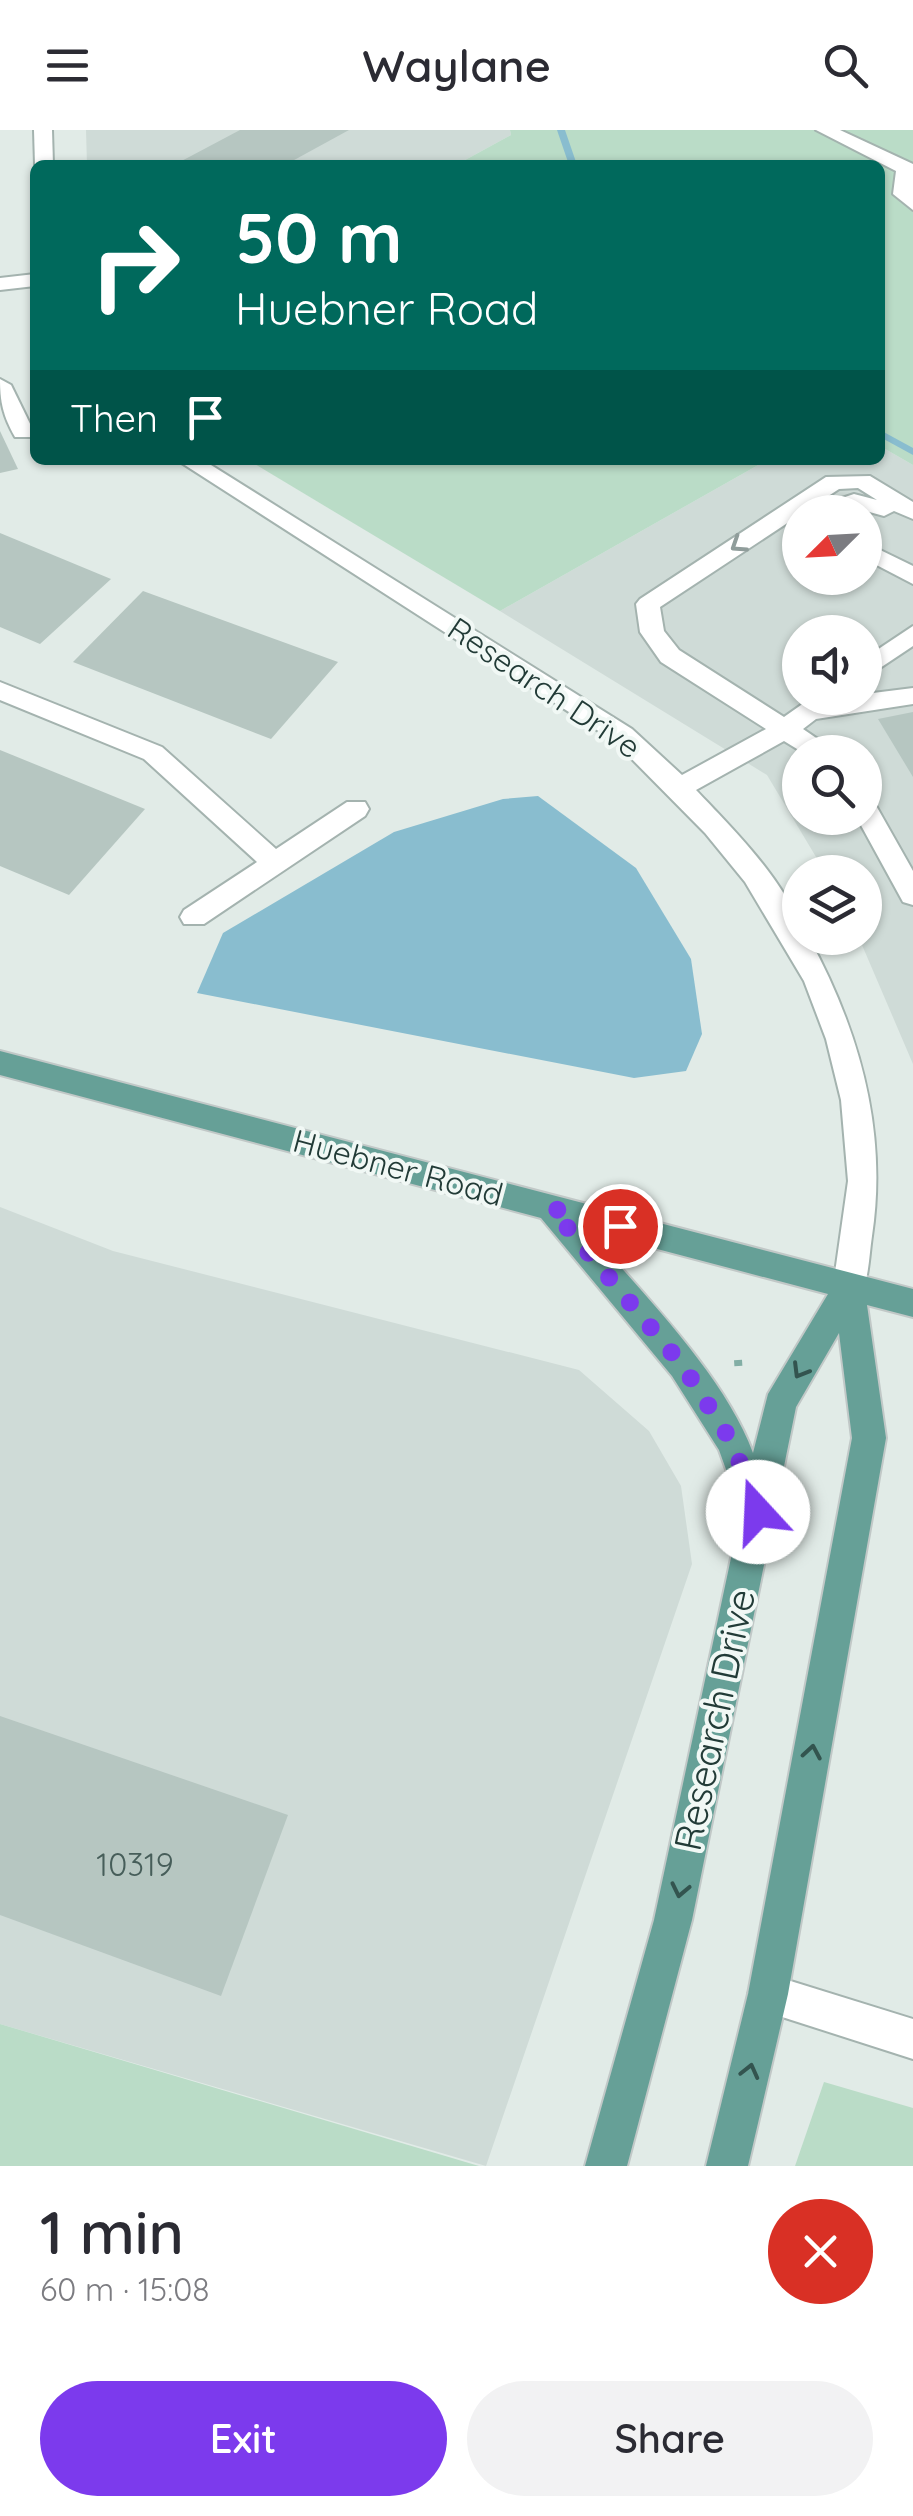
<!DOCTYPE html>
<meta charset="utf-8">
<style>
body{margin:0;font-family:Quicksand,sans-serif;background:#f2f2f3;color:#2b2b33;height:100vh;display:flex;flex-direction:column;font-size:38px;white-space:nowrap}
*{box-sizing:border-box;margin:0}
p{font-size:32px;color:#7c7c81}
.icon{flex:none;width:55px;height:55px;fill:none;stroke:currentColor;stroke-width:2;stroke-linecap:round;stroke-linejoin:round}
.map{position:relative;height:2036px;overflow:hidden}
.details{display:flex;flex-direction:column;background:#fff;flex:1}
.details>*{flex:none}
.guide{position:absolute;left:30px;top:30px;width:855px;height:305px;border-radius:15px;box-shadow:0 2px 8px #0004;background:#00695c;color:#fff;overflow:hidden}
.needle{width:65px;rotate:246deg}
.buttons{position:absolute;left:782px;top:365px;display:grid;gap:20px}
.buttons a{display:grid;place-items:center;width:100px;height:100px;border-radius:50%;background:#fff;box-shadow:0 2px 8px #0004;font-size:50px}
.pin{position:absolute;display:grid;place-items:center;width:85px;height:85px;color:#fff;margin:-42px;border:5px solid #fff;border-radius:50%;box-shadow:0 2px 10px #0007}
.me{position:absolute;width:110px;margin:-55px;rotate:340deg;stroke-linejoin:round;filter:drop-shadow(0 0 8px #0008)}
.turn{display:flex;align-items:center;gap:35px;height:210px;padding:0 40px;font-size:45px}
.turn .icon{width:130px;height:130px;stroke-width:2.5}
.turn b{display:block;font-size:70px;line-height:85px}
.then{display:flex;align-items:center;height:95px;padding:0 40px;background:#0003;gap:20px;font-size:38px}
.round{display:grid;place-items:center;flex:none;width:105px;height:105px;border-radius:52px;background:#f2f2f3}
.summary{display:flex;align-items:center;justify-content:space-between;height:170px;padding:0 40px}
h1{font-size:60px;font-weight:600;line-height:75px}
.button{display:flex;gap:20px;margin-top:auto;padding:20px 40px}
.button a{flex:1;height:115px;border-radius:60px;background:#7c3aed;color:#fff;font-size:40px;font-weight:600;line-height:115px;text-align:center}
.button a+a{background:#f2f2f3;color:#2b2b33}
header{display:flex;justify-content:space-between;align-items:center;height:130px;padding:0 40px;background:#fff;font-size:45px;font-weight:600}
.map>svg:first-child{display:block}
</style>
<header><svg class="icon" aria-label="menu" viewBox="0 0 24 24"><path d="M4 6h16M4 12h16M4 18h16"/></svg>Waylane<svg class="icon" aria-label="search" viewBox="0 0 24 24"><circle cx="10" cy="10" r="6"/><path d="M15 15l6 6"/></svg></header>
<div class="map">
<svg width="913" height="2036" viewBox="0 0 913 2036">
<rect width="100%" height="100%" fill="#e1ebe7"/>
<!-- built -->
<g fill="#cfdbd7" fill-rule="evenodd">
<polygon points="86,0 510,0 511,5 456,35 87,35"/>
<path d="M880,316L913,335V934L859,808H865V742H825L767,645L500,481L767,330H880ZM800,382H865V448H800ZM800,502H865V568H800ZM800,622H865V688H800Z"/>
<polygon points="0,1077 113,1121 579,1240 649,1301 681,1356 692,1434 486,2036 0,1894"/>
</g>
<!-- green -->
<g fill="#badcc7">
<polygon points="510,0 913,0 913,335 880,316 880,35 456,35 511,5"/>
<polygon points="248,330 767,330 500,481"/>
<polygon points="0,1894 479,2036 0,2036"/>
<polygon points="824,1952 913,1978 913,2036 795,2036"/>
</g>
<!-- water -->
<polygon fill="#89bdcf" points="538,666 636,738 691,829 702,904 686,941 634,948 197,863 223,803 394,702 503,669"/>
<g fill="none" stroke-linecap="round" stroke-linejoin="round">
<!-- stream -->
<g fill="#89bdcf" fill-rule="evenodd">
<polygon points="557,0 565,0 577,35 569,35"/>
<polygon points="880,300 913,318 913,325 880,307"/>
</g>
</g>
<!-- building -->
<g fill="#b6c6c1">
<polygon points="240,0 349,0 285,35 174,35"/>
<polygon points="0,301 18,339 0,343"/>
<polygon points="0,403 111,449 40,514 0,497"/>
<polygon points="143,461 338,532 271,609 73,532"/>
<polygon points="913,582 913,647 878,589"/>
<polygon points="0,620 145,679 69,765 0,736"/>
<polygon points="0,1586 288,1685 221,1866 0,1785"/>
</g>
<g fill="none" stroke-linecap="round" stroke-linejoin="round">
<!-- minor casing -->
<g stroke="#a4b3af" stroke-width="4">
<g id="minor">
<polygon points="34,0 52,0 53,35 35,35"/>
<polygon points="816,0 840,0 913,34 913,80 893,64 896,41"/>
<polygon points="35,144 35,156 0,160 0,148"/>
<path d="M0,249L11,255L34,302L31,307H15C3,286 0,272 0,249Z"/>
<path d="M177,330H203L632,599L682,645L766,599L661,532L640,502L636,474L640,469L826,347L870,346L913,372V389L894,381L884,386L855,378L812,382L815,377L854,364L877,370L858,358L839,359L660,477L664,501L679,520L784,587L811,568H865V564L913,558V574L816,589L803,599L828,616L831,622H802L784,611L696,660C726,692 800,764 800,808H809C859,900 888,1000 872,1106C869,1126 869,1149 860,1167L849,1171L838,1167L833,1157L848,1051L841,970L826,909L804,851L745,752L705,703L614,611Z"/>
<polygon points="872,416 913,436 913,454 865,429 865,417"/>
<polygon points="913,496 913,516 865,548 865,528"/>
<polygon points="0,552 162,617 276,719 347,672 365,672 369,679 365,686 204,794 184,794 180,787 184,780 257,732 144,629 0,570"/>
<polygon points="865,670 874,672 913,741 913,775 903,772 857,688 865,688"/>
<polygon points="768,1844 913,1889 913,1929 754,1878 748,1864 754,1850"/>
</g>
</g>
<!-- major casing -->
<g stroke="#c1c8c7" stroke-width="4">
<path id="major" d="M0,921L913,1159V1187L867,1175L886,1308L788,1864L748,2036H706L748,1864L852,1308L839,1203L796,1277L692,1790L627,2036H585L654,1790L741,1381L719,1320L672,1246L541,1088L0,945ZM589,1101L828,1164L768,1264L753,1323C725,1246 642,1163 589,1101Z"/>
</g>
<!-- path -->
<polyline stroke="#82aea5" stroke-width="8" stroke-dasharray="6 9" stroke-linecap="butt" points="738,1230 739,1245"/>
<!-- minor -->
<use href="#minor" fill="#fff" fill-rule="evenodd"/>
<!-- major -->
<use href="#major" fill="#66a097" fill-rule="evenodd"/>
</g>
<!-- one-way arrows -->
<defs><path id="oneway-chevron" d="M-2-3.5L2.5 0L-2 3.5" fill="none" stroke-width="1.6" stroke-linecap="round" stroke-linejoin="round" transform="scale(2.5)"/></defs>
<use stroke="#909d9b" href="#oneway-chevron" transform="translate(738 415) rotate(147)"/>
<g stroke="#33544f">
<use href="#oneway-chevron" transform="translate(800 1241) rotate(121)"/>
<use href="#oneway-chevron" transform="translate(812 1622) rotate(-80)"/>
<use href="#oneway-chevron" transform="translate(680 1760) rotate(102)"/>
<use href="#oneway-chevron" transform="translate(750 1941) rotate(-76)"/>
</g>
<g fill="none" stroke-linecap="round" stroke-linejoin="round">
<!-- route -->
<polyline stroke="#7c3aed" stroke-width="18" stroke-dasharray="0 32.4" points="620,1096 551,1078 683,1236 733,1314 758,1382"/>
</g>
<g text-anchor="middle" stroke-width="8" stroke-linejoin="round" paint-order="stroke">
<!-- street labels -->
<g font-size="32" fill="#223b37" stroke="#f1f8f5">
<text transform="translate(544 558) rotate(34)" y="11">Research Drive</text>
<text transform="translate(398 1038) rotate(15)" y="11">Huebner Road</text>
</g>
<!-- near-number labels -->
<g font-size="32" fill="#475e5a">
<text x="135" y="1746">10319</text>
</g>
<!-- near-street labels -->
<g font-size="38" fill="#223b37" stroke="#f1f8f5">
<text transform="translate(715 1590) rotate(-78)" y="13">Research Drive</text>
</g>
</g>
</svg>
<div class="buttons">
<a><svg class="needle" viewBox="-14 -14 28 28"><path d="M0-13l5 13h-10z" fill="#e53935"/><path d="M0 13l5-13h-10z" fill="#7c7c81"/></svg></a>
<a><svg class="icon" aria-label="sound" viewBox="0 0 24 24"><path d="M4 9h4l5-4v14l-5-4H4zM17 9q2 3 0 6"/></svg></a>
<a><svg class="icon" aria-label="search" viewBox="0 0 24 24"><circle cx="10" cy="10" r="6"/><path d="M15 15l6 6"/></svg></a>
<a><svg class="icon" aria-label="layers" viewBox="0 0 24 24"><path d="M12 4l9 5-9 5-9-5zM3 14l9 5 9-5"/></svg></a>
</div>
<div class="pin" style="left:620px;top:1096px;background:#d93025"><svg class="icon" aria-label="arrive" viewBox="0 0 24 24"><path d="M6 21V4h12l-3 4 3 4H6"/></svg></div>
<svg class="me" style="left:758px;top:1382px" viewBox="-20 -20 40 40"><circle r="19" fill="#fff"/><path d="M0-13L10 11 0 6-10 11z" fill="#7c3aed"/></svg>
<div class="guide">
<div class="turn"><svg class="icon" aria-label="right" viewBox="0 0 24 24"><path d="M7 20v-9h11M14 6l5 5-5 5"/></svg><div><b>50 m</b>Huebner Road</div></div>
<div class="then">Then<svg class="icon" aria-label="arrive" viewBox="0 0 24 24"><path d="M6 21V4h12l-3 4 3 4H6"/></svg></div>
</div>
</div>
<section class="details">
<div class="summary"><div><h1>1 min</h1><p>60 m · 15:08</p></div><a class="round" style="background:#d93025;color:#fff"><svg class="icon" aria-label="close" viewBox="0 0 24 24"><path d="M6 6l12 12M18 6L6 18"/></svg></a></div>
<div class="button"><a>Exit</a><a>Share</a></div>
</section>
